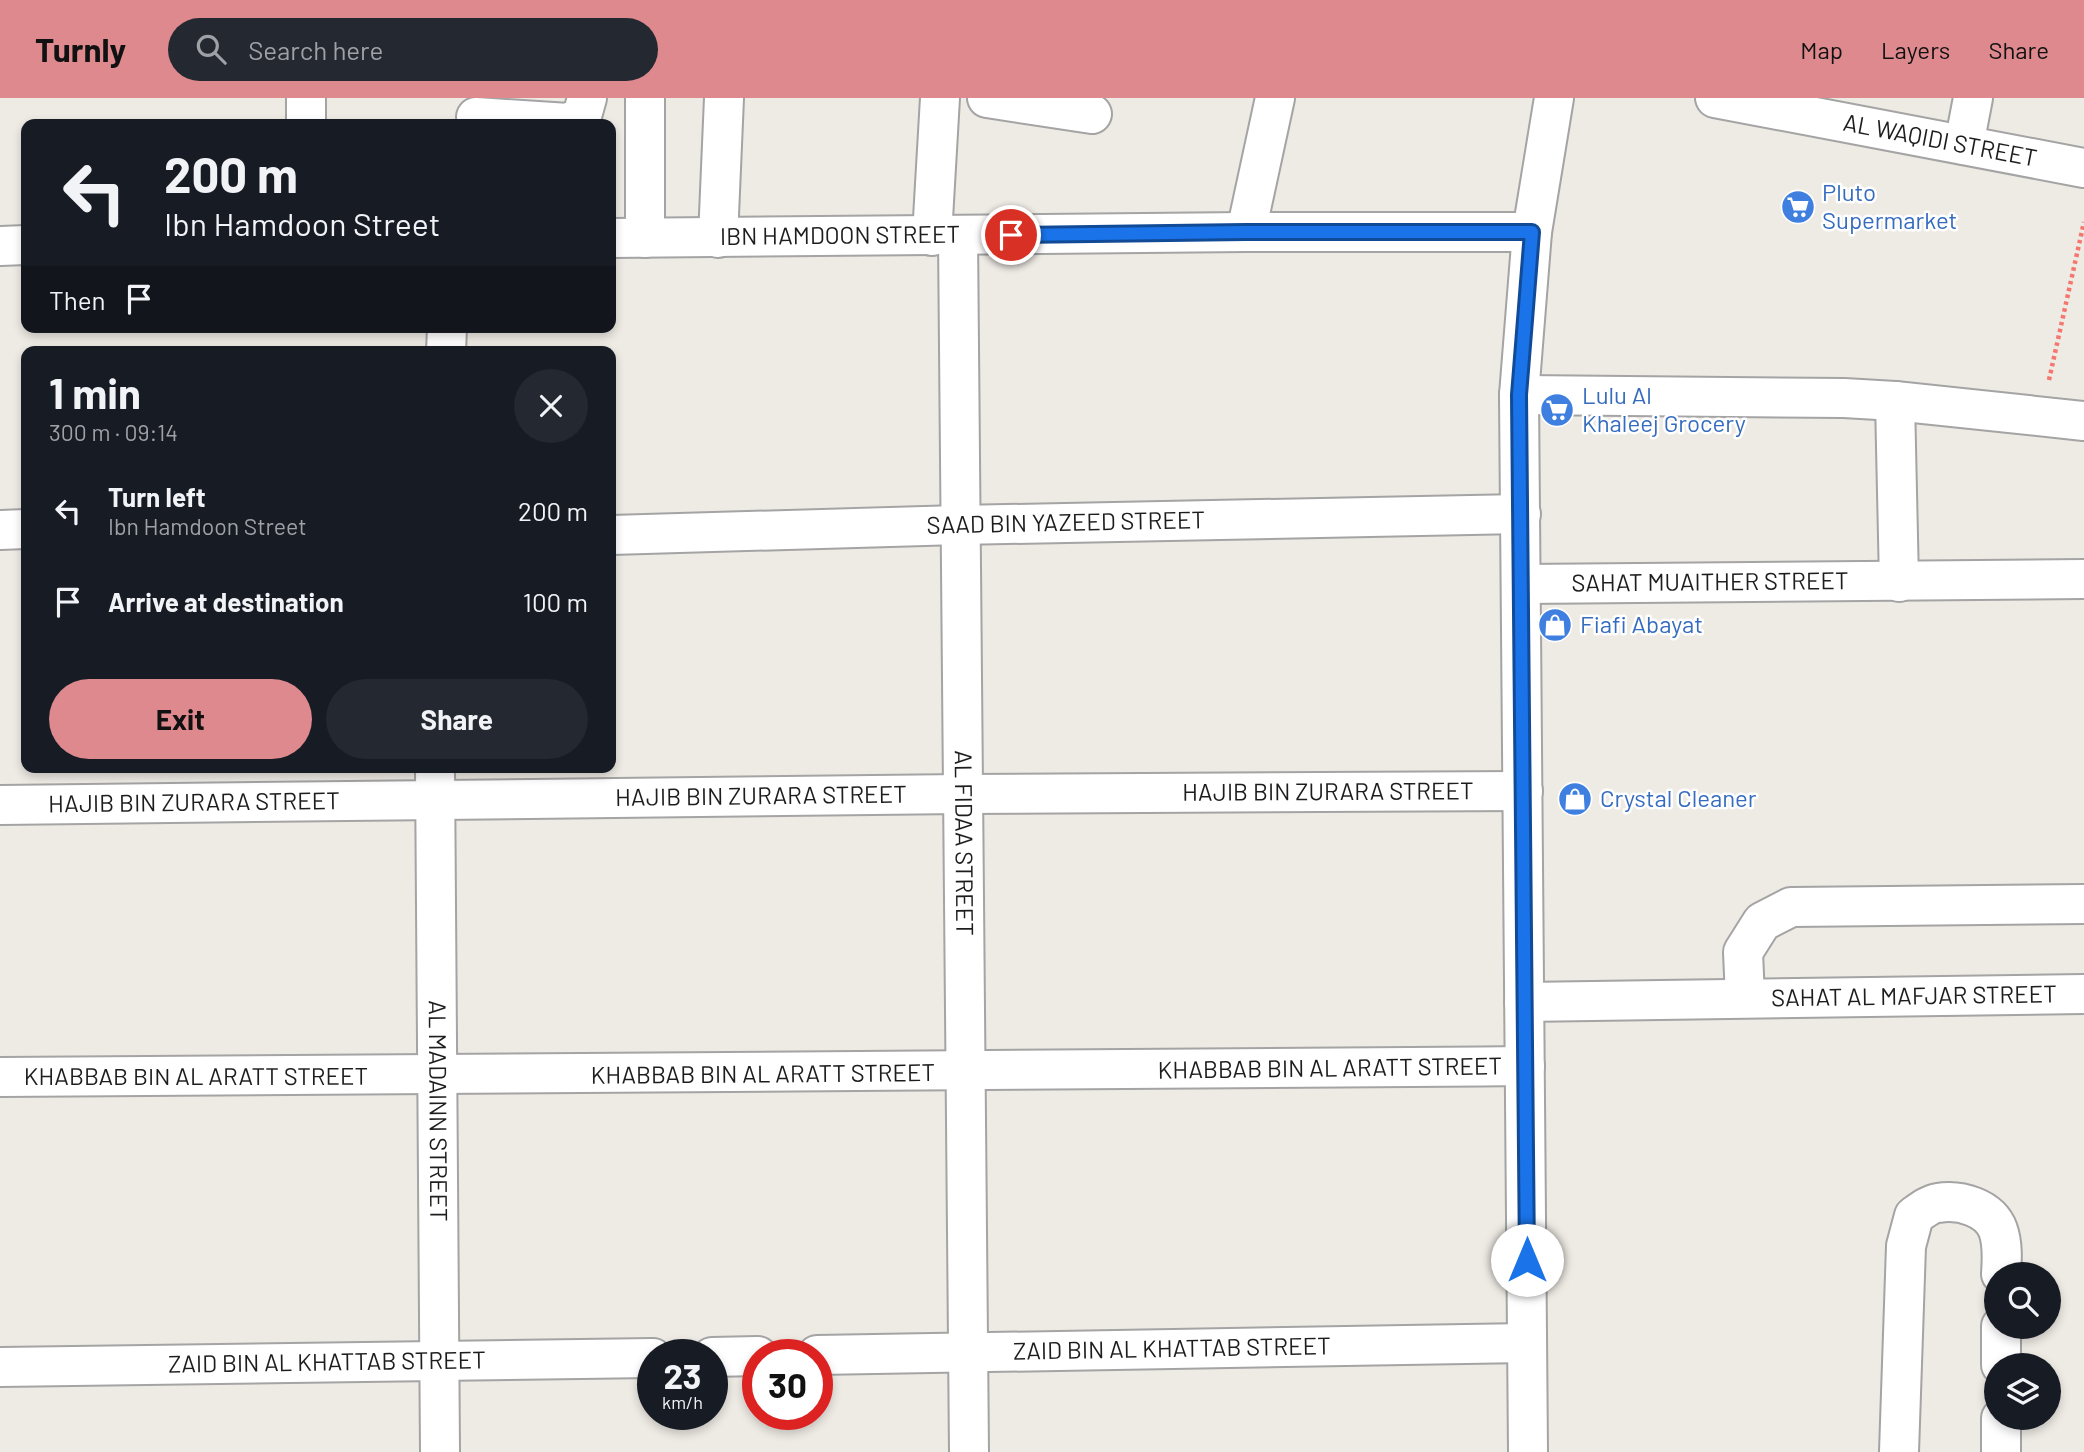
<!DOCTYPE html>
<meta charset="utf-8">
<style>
body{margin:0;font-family:Barlow,sans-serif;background:#242831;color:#f1f3f6;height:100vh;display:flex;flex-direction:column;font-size:26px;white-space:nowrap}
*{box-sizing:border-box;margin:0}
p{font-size:23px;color:#9ea1a6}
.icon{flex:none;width:38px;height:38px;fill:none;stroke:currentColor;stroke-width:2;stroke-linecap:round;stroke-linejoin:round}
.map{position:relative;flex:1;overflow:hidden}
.sheet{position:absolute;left:21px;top:248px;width:595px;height:427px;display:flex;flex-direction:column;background:#171b24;border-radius:14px;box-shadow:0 4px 10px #0003}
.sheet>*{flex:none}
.guide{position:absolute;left:21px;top:21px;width:595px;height:214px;border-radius:14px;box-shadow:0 4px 10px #0003;background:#171b24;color:#f1f3f6;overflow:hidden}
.tools{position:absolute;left:1984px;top:1164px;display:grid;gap:14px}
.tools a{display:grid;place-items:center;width:77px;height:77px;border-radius:50%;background:#171b24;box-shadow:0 4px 10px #0003;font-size:35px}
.speed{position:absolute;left:637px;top:1241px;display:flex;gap:14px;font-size:35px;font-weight:700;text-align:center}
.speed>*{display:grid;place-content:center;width:91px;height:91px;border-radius:50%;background:#171b24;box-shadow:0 4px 10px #0003;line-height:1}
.speed small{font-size:18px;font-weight:400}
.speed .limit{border:10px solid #d22;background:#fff;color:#111}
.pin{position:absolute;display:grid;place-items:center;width:60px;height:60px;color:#fff;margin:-30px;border:4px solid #fff;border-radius:50%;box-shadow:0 2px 7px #0007}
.me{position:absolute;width:77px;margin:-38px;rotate:0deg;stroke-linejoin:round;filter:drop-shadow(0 0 5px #0008)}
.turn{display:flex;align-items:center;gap:24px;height:147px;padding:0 28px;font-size:32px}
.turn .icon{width:91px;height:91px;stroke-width:2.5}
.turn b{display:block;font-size:49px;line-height:60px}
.then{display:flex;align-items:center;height:66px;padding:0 28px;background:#0003;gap:14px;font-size:26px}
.round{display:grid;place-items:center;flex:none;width:74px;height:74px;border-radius:37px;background:#242831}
.head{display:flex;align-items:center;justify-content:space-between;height:119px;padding:0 28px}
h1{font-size:42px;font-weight:700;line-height:52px}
.primary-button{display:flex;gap:14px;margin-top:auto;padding:14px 28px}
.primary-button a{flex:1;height:80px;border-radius:42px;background:#dd898e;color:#111;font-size:28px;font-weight:700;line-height:80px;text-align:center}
.primary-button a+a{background:#242831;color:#f1f3f6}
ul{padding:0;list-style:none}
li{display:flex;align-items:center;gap:21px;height:91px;padding:0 28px}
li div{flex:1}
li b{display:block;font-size:26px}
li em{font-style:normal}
header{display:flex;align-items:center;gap:42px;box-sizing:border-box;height:98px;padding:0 35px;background:#dd898e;color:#111}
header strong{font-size:33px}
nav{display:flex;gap:38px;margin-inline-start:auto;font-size:24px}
.search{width:490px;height:63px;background:#242831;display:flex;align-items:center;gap:18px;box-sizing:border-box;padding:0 24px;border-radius:38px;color:#9ea1a6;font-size:26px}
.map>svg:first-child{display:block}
</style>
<header>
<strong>Turnly</strong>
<div class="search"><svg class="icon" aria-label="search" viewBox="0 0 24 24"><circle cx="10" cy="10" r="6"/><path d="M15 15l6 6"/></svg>Search here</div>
<nav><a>Map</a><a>Layers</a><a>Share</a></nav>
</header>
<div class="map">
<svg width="2084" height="1354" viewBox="0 0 2084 1354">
<rect width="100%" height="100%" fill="#eeeae4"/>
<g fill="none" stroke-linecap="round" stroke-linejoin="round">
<!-- minor casing -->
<g stroke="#a4a4a4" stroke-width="42">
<g id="minor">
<polyline points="306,0 306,26"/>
<polyline points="645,0 645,140"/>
<polyline points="987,0 1092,16"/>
<path id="s1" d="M1715,0L2084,70"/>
<polyline points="476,19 568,25 582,18 587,0"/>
<polyline points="1964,47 1973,0"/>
<polyline points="1246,134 1275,0"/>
<polyline points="932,138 940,0"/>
<path id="s2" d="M958,138L969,1354"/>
<path id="s3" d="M611,140L1246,134H1532"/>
<polyline points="718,140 724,0"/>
<polyline points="0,148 26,147"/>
<polyline points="446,254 447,229"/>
<polyline points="1519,297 1844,300 1895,303 2084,323"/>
<polyline points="1895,303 1899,484"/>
<polyline points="0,432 26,431"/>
<path id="s4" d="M611,437L959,427L1521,416"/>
<path id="s5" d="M1521,486L2084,481"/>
<path id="s6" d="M435,670L440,1354"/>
<path id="s7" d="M0,707L962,696L1523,693"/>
<polyline points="1745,900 1743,854 1762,824 1791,809 2084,806"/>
<path id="s8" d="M1524,904L2084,896"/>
<path id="s9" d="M0,979C509,980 1017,975 1525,968"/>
<path id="s10" d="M817,1257L1527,1245"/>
<polyline points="712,1259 758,1258"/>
<polyline points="2001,1267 2001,1228"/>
<path id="s11" d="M0,1269L653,1260"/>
<polyline points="1528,1354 1519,297 1532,134 1554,0"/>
<path d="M1899,1354L1906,1148L1914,1118C1921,1113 1930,1106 1938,1105C1960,1101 1990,1110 1998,1132C2003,1146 2002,1162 2001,1176"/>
<polyline points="2001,1354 2001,1320"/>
</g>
</g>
<!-- path -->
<polyline stroke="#f5766e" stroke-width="4.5" stroke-dasharray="3.5 3.5" stroke-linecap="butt" points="2049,282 2084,124"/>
<!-- minor -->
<use href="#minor" stroke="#fff" stroke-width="38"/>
</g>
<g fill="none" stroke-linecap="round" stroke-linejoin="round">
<!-- route casing -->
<g stroke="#114b97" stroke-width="18">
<polyline id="route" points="1011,137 1246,134 1532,134 1519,297 1527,1162"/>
</g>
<!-- route -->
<use href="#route" stroke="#1a73e8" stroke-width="12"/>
</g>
<!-- icons -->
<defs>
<g id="supermarket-disc" transform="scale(1.75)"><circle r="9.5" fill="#3f7fe0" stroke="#fff"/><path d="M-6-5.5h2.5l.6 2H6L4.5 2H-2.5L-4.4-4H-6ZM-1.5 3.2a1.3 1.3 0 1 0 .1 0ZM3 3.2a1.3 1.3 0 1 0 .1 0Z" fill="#fff"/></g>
<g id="shop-disc" transform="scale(1.75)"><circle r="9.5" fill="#3f7fe0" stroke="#fff"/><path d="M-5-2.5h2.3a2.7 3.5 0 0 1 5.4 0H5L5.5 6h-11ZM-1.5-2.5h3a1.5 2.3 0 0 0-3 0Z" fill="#fff"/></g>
</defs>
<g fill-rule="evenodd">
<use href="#supermarket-disc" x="1798" y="109"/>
<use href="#supermarket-disc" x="1557" y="312"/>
<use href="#shop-disc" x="1555" y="527"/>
<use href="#shop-disc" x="1575" y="701"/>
</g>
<g text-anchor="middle" stroke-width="5" stroke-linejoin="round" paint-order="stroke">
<!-- street labels -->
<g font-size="24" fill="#1d1d1d" stroke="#fff">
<text dy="8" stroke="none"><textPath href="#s1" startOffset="229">AL WAQIDI STREET</textPath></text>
<text dy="8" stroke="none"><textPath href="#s3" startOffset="229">IBN HAMDOON STREET</textPath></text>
<text dy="8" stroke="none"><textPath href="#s4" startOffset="455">SAAD BIN YAZEED STREET</textPath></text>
<text dy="8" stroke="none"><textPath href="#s5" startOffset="189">SAHAT MUAITHER STREET</textPath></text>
<text dy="8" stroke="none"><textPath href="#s7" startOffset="1328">HAJIB BIN ZURARA STREET</textPath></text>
<text dy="8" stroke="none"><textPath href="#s7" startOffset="761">HAJIB BIN ZURARA STREET</textPath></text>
<text dy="8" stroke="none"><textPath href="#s7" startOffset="194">HAJIB BIN ZURARA STREET</textPath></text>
<text dy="8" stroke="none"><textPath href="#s2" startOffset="607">AL FIDAA STREET</textPath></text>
<text dy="8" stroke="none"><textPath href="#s8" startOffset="390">SAHAT AL MAFJAR STREET</textPath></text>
<text dy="8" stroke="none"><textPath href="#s9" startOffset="1330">KHABBAB BIN AL ARATT STREET</textPath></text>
<text dy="8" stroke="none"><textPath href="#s9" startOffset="763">KHABBAB BIN AL ARATT STREET</textPath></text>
<text dy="8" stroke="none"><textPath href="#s9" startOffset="196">KHABBAB BIN AL ARATT STREET</textPath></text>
<text dy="8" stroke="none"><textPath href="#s6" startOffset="343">AL MADAINN STREET</textPath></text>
<text dy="8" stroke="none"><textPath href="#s10" startOffset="355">ZAID BIN AL KHATTAB STREET</textPath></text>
<text dy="8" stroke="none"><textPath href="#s11" startOffset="327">ZAID BIN AL KHATTAB STREET</textPath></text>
</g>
<!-- shop labels -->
<g font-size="24" fill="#366cbe" stroke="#fff" text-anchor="start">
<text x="1822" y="103">Pluto<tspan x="1822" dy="28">Supermarket</tspan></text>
<text x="1582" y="306">Lulu Al<tspan x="1582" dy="28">Khaleej Grocery</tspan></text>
<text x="1580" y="535">Fiafi Abayat</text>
<text x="1600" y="709">Crystal Cleaner</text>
</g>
</g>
</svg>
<div class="tools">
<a><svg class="icon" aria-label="search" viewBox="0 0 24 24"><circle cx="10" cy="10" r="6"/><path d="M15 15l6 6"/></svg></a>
<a><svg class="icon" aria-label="layers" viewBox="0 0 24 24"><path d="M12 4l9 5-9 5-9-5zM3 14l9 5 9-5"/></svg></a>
</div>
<div class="speed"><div>23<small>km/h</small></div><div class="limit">30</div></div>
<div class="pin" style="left:1011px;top:137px;background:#d93025"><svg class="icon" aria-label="arrive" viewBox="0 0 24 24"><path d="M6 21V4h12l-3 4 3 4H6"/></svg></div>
<svg class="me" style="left:1527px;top:1162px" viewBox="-20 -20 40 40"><circle r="19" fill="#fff"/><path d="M0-13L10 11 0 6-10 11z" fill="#1a73e8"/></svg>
<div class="guide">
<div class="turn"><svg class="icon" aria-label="left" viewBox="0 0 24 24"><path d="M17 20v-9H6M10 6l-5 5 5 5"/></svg><div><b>200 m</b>Ibn Hamdoon Street</div></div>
<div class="then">Then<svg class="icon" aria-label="arrive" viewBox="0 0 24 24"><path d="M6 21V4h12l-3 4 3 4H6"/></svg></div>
</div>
<section class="sheet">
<div class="head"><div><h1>1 min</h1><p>300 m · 09:14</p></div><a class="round"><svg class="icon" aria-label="close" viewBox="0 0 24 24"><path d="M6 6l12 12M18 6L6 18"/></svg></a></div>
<ul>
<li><svg class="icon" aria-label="left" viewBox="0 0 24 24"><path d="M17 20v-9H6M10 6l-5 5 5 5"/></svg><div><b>Turn left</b><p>Ibn Hamdoon Street</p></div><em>200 m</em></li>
<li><svg class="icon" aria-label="arrive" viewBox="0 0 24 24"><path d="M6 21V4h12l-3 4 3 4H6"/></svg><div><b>Arrive at destination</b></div><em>100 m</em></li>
</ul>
<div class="primary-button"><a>Exit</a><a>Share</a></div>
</section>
</div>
